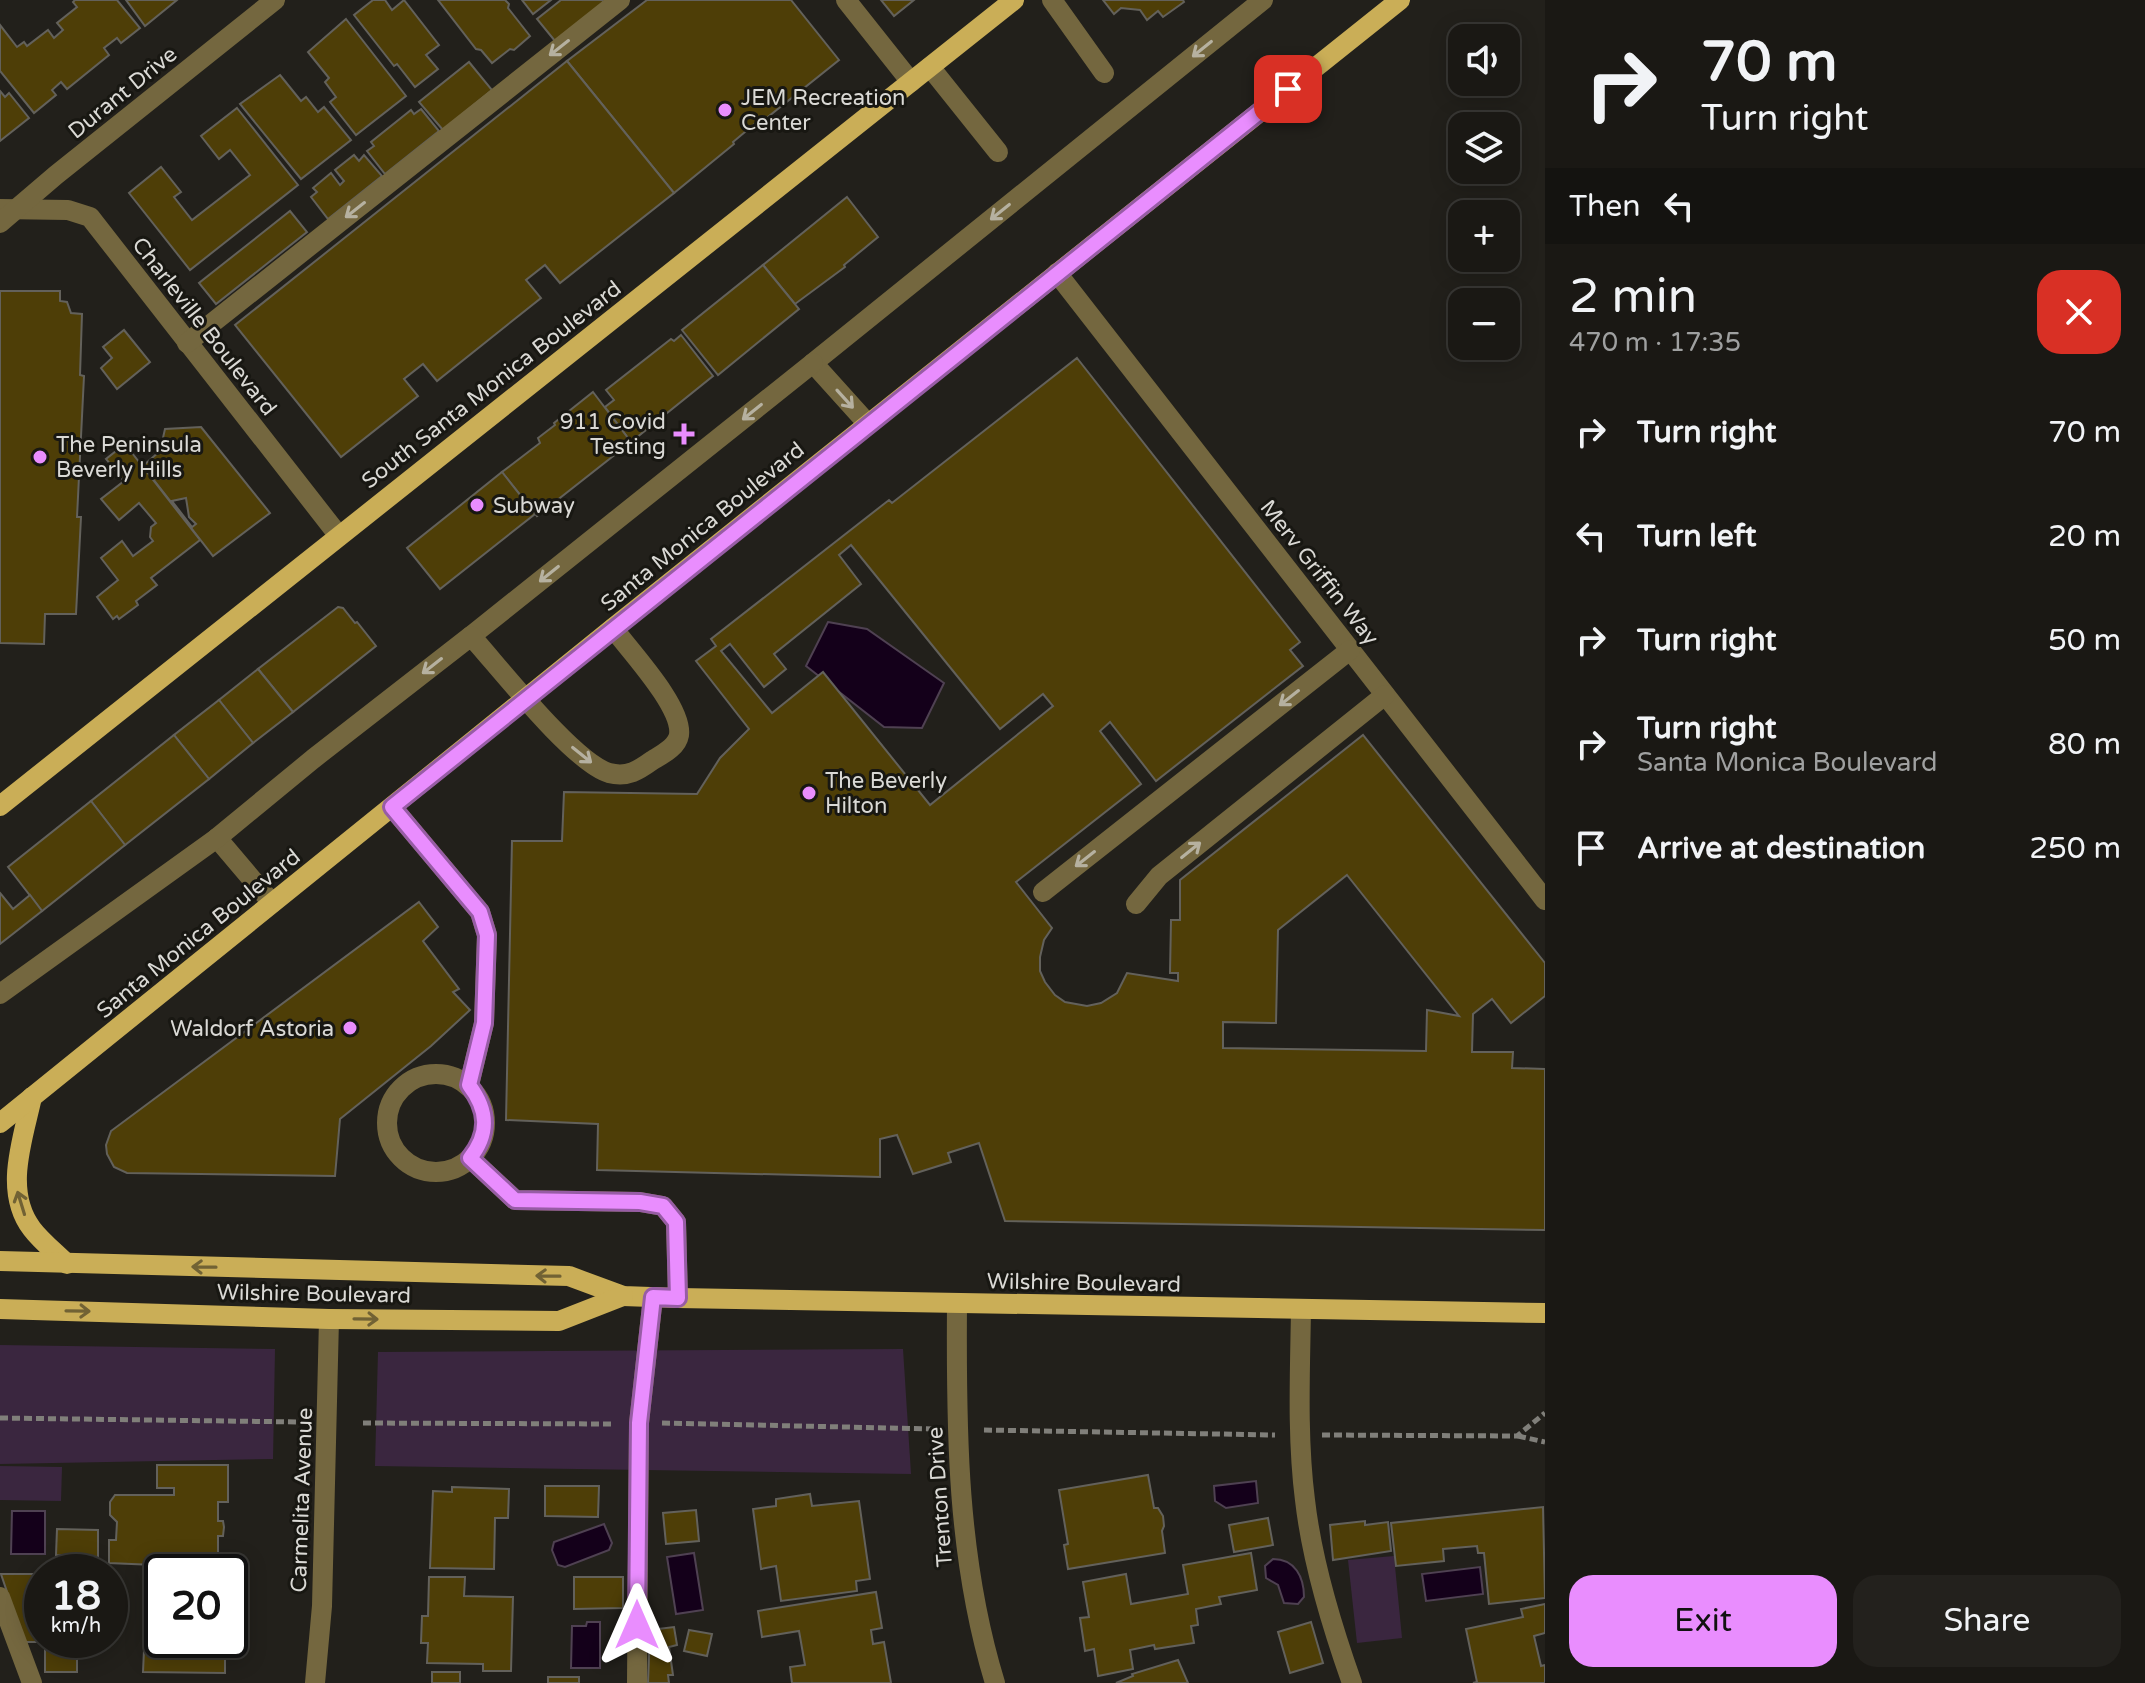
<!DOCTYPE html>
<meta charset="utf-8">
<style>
body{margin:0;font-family:"Varela Round",sans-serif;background:#23211d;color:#f1f3f6;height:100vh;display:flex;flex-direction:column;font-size:30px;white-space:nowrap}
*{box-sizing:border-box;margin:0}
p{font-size:26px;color:#9fa0a0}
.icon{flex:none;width:44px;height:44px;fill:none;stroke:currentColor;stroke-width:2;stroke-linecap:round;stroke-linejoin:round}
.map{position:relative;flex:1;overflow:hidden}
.details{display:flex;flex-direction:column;background:#1a1814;width:600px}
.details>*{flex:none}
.banner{background:#1a1814;color:#f1f3f6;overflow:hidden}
.controls{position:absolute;left:1448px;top:24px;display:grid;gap:16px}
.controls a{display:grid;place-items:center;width:72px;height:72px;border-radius:16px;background:#1a1814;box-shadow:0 4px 20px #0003,0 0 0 2px #383734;font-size:40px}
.speed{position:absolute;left:24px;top:1554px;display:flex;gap:16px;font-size:40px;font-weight:700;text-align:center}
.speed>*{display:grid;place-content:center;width:104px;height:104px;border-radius:50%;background:#1a1814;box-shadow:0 4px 20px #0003,0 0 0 2px #383734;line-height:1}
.speed small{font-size:20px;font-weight:400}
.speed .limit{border:4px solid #111;border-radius:12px;background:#fff;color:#111}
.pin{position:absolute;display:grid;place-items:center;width:68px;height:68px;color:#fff;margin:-34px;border-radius:16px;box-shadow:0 4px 12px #0006}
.me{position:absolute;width:88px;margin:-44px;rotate:0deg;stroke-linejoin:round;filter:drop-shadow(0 0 6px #0008)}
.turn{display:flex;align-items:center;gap:28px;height:168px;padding:0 24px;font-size:36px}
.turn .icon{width:104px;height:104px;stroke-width:2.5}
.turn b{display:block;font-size:56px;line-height:68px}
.then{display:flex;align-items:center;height:76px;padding:0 24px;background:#0003;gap:16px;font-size:30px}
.round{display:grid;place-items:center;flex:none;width:84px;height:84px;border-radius:24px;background:#23211d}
.head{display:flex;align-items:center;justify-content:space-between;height:136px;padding:0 24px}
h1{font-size:48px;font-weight:600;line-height:60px}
.cta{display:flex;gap:16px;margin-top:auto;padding:16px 24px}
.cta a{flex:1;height:92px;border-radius:24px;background:#e98dfe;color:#111;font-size:32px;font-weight:600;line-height:92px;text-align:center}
.cta a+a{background:#23211d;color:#f1f3f6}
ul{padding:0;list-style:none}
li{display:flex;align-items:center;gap:24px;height:104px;padding:0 24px}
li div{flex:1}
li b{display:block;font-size:30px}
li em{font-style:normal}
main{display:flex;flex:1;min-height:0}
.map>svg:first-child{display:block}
</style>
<main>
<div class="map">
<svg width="1545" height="1683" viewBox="0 0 1545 1683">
<rect width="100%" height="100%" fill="#22201b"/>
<!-- green -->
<g fill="#3a263f">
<polygon points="0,1345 275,1349 273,1459 0,1464"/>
<polygon points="903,1349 911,1474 375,1466 378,1352"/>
<polygon points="0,1466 62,1467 61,1501 0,1500"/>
<polygon points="1394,1556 1402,1638 1357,1643 1348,1560"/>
</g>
<!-- water -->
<g fill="#14001a" stroke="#4f4152" stroke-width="2">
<polygon points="828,622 867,629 944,683 922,728 884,727 806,666"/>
<polygon points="1256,1481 1258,1503 1226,1508 1215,1501 1214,1486"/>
<polygon points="12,1511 45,1511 45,1554 11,1554"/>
<polygon points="604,1524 612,1543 609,1550 565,1567 558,1565 552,1550 554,1542"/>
<polygon points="694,1553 703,1610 676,1614 667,1557"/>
<path d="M1273,1559C1295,1559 1304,1577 1304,1597L1298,1604L1284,1603L1278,1585L1266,1578L1265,1566Z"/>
<polygon points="1480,1567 1483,1594 1426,1601 1422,1574"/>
<polygon points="587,1622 600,1622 600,1668 571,1668 572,1626 586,1626"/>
</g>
<!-- building -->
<g fill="#4e3e07" stroke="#63615b" stroke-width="2" fill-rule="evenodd">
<polygon points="75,0 117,0 140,28 121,43 117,38 104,48 109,55 67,89 61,82 52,90 56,95 34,113 0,71 0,25 17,47 24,42 27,46 48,30 54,38 63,30 57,23 77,7 73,2"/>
<polygon points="126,0 177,0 145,26"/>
<polygon points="373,0 385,0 392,10 404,0 439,45 426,55 438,69 415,87 397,64 394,66 354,15"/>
<polygon points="438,0 505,0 509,4 508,8 530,36 514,50 510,49 492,63 481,50 476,49"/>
<polygon points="522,0 551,0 533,14"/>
<polygon points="561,0 602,0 604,2 555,41 537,19"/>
<polygon points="647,0 791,0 839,60 764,120 763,117 733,142 734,144 674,193 567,61"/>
<polygon points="881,0 914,0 894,16"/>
<polygon points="1103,0 1183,0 1184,2 1163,17 1158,11 1147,20 1140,10 1121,8 1114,14"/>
<polygon points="346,19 406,96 356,135 330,102 336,97 325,82 329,78 308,52"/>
<polygon points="567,61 674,193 560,283 545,265 526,280 541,298 437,381 423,364 404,379 418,396 341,457 235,325"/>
<polygon points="469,62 492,90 443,130 419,102"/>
<polygon points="280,75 301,101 306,97 318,112 324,107 351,140 301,179 240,104"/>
<polygon points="0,91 5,97 9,93 29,118 0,141"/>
<polygon points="237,108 298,185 190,270 129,193 161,167 181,192 174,197 192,220 250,175 230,150 219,159 201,136"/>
<polygon points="421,109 439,131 385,174 367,151 374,146 371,142 411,110 414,114"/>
<polygon points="354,155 359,161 364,155 382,176 328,219 311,197 317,192 313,188 331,173 340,185 344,181 335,170"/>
<polygon points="847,197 878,237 844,265 845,267 795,304 763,265"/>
<polygon points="290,211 307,232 216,304 199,283"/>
<polygon points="763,265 799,309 718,375 682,330"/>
<polygon points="0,291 60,291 60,301 67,302 71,313 82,314 80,375 84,376 77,517 81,517 76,614 45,614 44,644 0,643"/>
<polygon points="124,330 150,362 117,389 101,368 112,358 103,347"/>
<polygon points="681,335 713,376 631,442 605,407 614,400 606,390 671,339 674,341"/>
<path d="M1077,358L1300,642L1290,650L1303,666L1156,781L1110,722L1100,731L1141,784L1016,882L1052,928L1044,940L1040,957V971L1045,982L1055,995L1065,1002L1087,1006L1101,1003L1117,993L1127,973L1178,981V973H1170L1171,920H1180V880L1363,735L1545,963V996L1511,1023L1492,999L1473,1014L1472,1052H1513L1512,1068L1545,1069V1230L1005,1221L979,1143L948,1153L951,1162L913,1174L897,1135L880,1139V1177L597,1170L598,1124L506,1120L512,841H562L564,792L697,794L720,758L749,729L696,661L716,646L711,639L889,500L892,503ZM851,545L1000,729L1043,694L1053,706L930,805L823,672L772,713L721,651L730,644L764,687L786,669L774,654L861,584L839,555ZM1347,875L1459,1016L1427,1010L1426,1051L1223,1048V1022L1276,1023L1278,930Z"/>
<polygon points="593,392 631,442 537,516 502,472 540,443 538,438 555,425 554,423"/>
<path d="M201,427L270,513L213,556L143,466L160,451L165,429ZM186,498L189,517L196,524L192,527L172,501Z"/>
<polygon points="125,444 200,540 151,578 157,585 136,601 138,605 119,619 117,616 113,619 97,597 118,580 101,558 122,541 133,556 153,541 150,537 151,527 156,523 139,503 119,520 101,499 124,481 106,459"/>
<polygon points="502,472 535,514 440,589 407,548"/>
<polygon points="338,607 343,608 355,623 357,622 376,646 293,712 258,669"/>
<polygon points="258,669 293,712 253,743 219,700"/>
<polygon points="219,700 253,743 209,779 174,735"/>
<polygon points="174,735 209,779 125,845 91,801"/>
<polygon points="91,801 125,845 42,911 8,867"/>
<polygon points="0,893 13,909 30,895 42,911 0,944"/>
<polygon points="419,902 438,927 423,941 459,989 453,992 470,1010 431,1046 340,1119 335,1176 127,1173 114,1167 107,1154 106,1145 111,1131"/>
<polygon points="157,1465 228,1465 228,1502 218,1502 218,1521 223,1521 224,1527 223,1536 218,1536 218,1562 201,1562 201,1567 109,1563 109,1540 116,1540 117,1522 110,1515 110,1502 115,1495 174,1495 174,1488 157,1488"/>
<polygon points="1148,1475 1154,1508 1158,1508 1163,1516 1164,1526 1162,1531 1165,1553 1068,1569 1064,1545 1068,1544 1059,1490"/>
<polygon points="545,1486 599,1486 598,1517 545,1516"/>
<polygon points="452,1487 509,1489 508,1518 495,1518 494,1569 430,1568 433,1491 452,1492"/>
<polygon points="810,1494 812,1506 859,1501 870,1579 856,1581 857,1591 781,1601 776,1566 761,1569 753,1509 776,1506 776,1499"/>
<polygon points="1543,1507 1545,1598 1489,1604 1484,1553 1478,1553 1477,1546 1443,1549 1444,1561 1396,1566 1391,1523"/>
<polygon points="696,1510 699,1541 666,1544 663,1513"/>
<polygon points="1268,1518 1273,1545 1234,1552 1229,1525"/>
<polygon points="1365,1521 1365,1525 1388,1522 1391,1551 1333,1560 1330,1525"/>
<polygon points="57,1529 98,1530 98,1557 56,1555"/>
<polygon points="1251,1553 1257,1590 1219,1597 1221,1604 1196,1609 1198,1625 1191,1626 1194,1643 1155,1649 1154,1645 1130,1650 1133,1669 1098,1676 1094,1649 1085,1651 1080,1618 1089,1617 1083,1582 1126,1574 1131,1604 1188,1594 1183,1565"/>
<polygon points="1,1574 42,1574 42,1640 77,1641 77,1672 45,1672 45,1642 24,1642"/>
<polygon points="160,1575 162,1575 162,1622 155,1622"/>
<polygon points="429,1577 465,1577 464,1596 513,1597 511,1671 483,1671 483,1664 427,1663 428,1643 421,1643 422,1616 428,1616"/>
<polygon points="574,1577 623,1577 623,1608 574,1609"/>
<polygon points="876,1592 882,1628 871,1630 873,1644 884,1642 891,1683 792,1683 790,1667 805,1665 799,1631 762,1637 758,1611"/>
<polygon points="1545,1604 1545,1633 1534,1636 1541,1666 1545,1665 1545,1683 1473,1683 1477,1682 1466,1629 1523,1617 1521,1609"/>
<polygon points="1311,1622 1323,1663 1290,1673 1278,1632"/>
<polygon points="674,1627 677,1645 669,1647 673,1675 668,1675 669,1683 648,1683 650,1630"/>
<polygon points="689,1630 712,1634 707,1656 684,1651"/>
<polygon points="174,1640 216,1640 216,1644 225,1644 225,1673 143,1672 144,1650 174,1650"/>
<polygon points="1178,1660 1188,1683 1116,1683 1133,1676 1132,1674"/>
<rect x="432" y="1672" width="28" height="11"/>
<rect x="548" y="1677" width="31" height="6"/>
</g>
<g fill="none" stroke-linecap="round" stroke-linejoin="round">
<!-- path -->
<g stroke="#807f7a" stroke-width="5" stroke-dasharray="8 4" stroke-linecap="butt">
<polyline points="0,1418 301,1422"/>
<polyline points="363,1423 615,1424"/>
<polyline points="662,1423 936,1429"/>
<polyline points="984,1430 1275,1435"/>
<polyline points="1322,1435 1517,1436 1545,1413"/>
<polyline points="1518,1436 1545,1442"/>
</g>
<!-- minor -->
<g stroke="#74673f" stroke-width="20">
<polyline points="846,0 911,82"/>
<polyline points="1052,0 1104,73"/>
<polyline points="930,67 998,152"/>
<polyline points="0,209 68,210 90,217 339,536"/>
<polyline points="0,223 56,175 275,0"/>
<polyline points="1057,273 1545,900"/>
<polyline points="187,343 620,0"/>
<polyline points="868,424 813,363 1263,0"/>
<polyline points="471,636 813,363"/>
<polyline points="392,807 480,912 487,935 484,1023 469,1085"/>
<polyline points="217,838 272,903"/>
<polyline points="1043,892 1350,650"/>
<polyline points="1136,904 1159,876 1385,695"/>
<path d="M0,994L217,838L313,759L471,636C499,667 573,762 609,773C628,778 639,770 653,760C663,754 677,747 679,735C683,707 630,651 613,628"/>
<circle cx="436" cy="1123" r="49"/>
<polyline points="470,1158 515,1200 640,1202 663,1206 676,1222 678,1298"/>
<path d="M957,1303C956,1432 957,1559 995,1683"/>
<path d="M1301,1310C1300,1373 1297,1437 1305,1500C1312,1562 1331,1624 1352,1683"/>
<polyline points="0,1597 32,1683"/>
<polyline points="315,1683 322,1606 329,1319"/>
<polyline points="637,1683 639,1423 653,1297"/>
</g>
<!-- major -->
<g stroke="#caae57" stroke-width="20">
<polyline points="0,806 1014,0"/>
<path d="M32,1097C23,1139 3,1191 32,1229C41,1241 56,1253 67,1264"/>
<polyline points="0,1123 613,628 1400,0"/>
<polyline points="0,1261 569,1276 623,1296 678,1298 1545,1313"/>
<polyline points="0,1309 329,1319 559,1321 623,1296"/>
</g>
</g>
<!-- one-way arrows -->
<defs><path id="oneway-shaft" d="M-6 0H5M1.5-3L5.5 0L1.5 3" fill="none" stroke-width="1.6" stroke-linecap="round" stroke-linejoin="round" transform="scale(2)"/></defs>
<g stroke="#b6b1a0">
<use href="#oneway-shaft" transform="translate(559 48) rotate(142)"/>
<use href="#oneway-shaft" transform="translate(1202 49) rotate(141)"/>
<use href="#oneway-shaft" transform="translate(355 210) rotate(142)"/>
<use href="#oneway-shaft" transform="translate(1000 212) rotate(141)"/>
<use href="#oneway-shaft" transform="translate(845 399) rotate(48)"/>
<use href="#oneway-shaft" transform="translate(752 412) rotate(141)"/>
<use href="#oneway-shaft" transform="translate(549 574) rotate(141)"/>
<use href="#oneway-shaft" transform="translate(432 666) rotate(142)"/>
<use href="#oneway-shaft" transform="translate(1289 698) rotate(142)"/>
<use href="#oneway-shaft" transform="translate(582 755) rotate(39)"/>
<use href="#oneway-shaft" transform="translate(1191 850) rotate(-39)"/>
<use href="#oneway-shaft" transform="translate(1085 859) rotate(142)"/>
</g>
<g stroke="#716234">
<use href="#oneway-shaft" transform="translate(21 1203) rotate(-107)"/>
<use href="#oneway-shaft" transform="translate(204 1267) rotate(-179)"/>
<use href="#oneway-shaft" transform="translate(548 1276) rotate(-179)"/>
<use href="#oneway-shaft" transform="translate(78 1311) rotate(1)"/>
<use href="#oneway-shaft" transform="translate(366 1319) rotate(1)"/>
</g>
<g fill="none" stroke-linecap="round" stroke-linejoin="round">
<!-- route casing -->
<g stroke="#975ca5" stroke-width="20">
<path id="route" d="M637,1625L639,1423L653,1297L678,1298L676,1222L663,1206L640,1202L515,1200L470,1158C490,1133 488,1110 469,1085L484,1023L487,935L480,912L392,807L1288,89"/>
</g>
<!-- route -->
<use href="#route" stroke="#e98dfe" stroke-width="14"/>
</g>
<!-- markers -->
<g fill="#e98dfe" stroke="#181712" stroke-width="3">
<circle cx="725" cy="110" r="8"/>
<path d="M680 422h8v8h8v8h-8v8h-8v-8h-8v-8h8z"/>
<circle cx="40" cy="457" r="8"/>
<circle cx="477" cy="505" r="8"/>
<circle cx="809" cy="793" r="8"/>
<circle cx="350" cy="1028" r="8"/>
</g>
<g text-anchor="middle" stroke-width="6" stroke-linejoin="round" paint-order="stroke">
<!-- street labels -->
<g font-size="22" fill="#dad9d5" stroke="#181712">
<text transform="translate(122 92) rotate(-39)" y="8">Durant Drive</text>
<text transform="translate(205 326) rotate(52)" y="8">Charleville Boulevard</text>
<text transform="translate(491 384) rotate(-38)" y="8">South Santa Monica Boulevard</text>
<text transform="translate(702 526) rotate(-39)" y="8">Santa Monica Boulevard</text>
<text transform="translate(1320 572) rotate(52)" y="8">Merv Griffin Way</text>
<text transform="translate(198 933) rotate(-39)" y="8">Santa Monica Boulevard</text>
<text transform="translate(1084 1282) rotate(1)" y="8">Wilshire Boulevard</text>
<text transform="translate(314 1293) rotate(1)" y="8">Wilshire Boulevard</text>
<text transform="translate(939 1497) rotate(-94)" y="8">Trenton Drive</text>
<text transform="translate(301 1500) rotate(-88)" y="8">Carmelita Avenue</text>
</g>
<!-- poi labels -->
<g font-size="22" fill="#dad9d5" stroke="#181712" text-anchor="start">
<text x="741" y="105">JEM Recreation<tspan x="741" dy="25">Center</tspan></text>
<text x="666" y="429" text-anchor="end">911 Covid<tspan x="666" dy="25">Testing</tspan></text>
<text x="56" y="452">The Peninsula<tspan x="56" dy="25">Beverly Hills</tspan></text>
<text x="493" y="513">Subway</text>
<text x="825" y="788">The Beverly<tspan x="825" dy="25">Hilton</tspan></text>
<text x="334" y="1036" text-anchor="end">Waldorf Astoria</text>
</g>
</g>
</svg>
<div class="controls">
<a><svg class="icon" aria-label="sound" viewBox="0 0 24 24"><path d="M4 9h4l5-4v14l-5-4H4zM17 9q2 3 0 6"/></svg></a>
<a><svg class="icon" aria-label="layers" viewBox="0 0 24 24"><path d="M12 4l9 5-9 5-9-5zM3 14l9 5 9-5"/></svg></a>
<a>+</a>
<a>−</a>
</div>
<div class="speed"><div>18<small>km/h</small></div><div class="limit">20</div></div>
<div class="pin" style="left:1288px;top:89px;background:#d93025"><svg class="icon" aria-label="arrive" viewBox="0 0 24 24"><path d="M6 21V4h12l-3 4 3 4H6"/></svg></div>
<svg class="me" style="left:637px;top:1625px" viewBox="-20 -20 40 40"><path d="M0-17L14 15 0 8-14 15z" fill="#e98dfe" stroke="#fff" stroke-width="4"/></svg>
</div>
<section class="details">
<div class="banner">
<div class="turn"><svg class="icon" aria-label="right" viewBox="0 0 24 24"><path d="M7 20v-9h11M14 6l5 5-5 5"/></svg><div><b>70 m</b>Turn right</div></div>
<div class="then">Then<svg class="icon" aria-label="left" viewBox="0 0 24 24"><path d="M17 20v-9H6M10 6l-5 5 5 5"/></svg></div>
</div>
<div class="head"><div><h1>2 min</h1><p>470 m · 17:35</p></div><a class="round" style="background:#d93025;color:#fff"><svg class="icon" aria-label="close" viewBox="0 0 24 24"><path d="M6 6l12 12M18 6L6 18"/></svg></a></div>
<ul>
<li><svg class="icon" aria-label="right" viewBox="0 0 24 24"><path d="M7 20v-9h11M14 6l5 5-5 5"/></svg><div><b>Turn right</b></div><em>70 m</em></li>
<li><svg class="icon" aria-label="left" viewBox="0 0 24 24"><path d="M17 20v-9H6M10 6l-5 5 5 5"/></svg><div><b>Turn left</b></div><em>20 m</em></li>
<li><svg class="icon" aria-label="right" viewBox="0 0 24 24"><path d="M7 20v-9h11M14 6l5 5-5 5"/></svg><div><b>Turn right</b></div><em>50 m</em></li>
<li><svg class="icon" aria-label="right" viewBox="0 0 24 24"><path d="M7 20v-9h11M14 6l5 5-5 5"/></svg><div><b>Turn right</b><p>Santa Monica Boulevard</p></div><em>80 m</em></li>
<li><svg class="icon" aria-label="arrive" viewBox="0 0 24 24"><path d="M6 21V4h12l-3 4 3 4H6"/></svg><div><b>Arrive at destination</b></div><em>250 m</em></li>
</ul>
<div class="cta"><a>Exit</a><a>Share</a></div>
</section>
</main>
